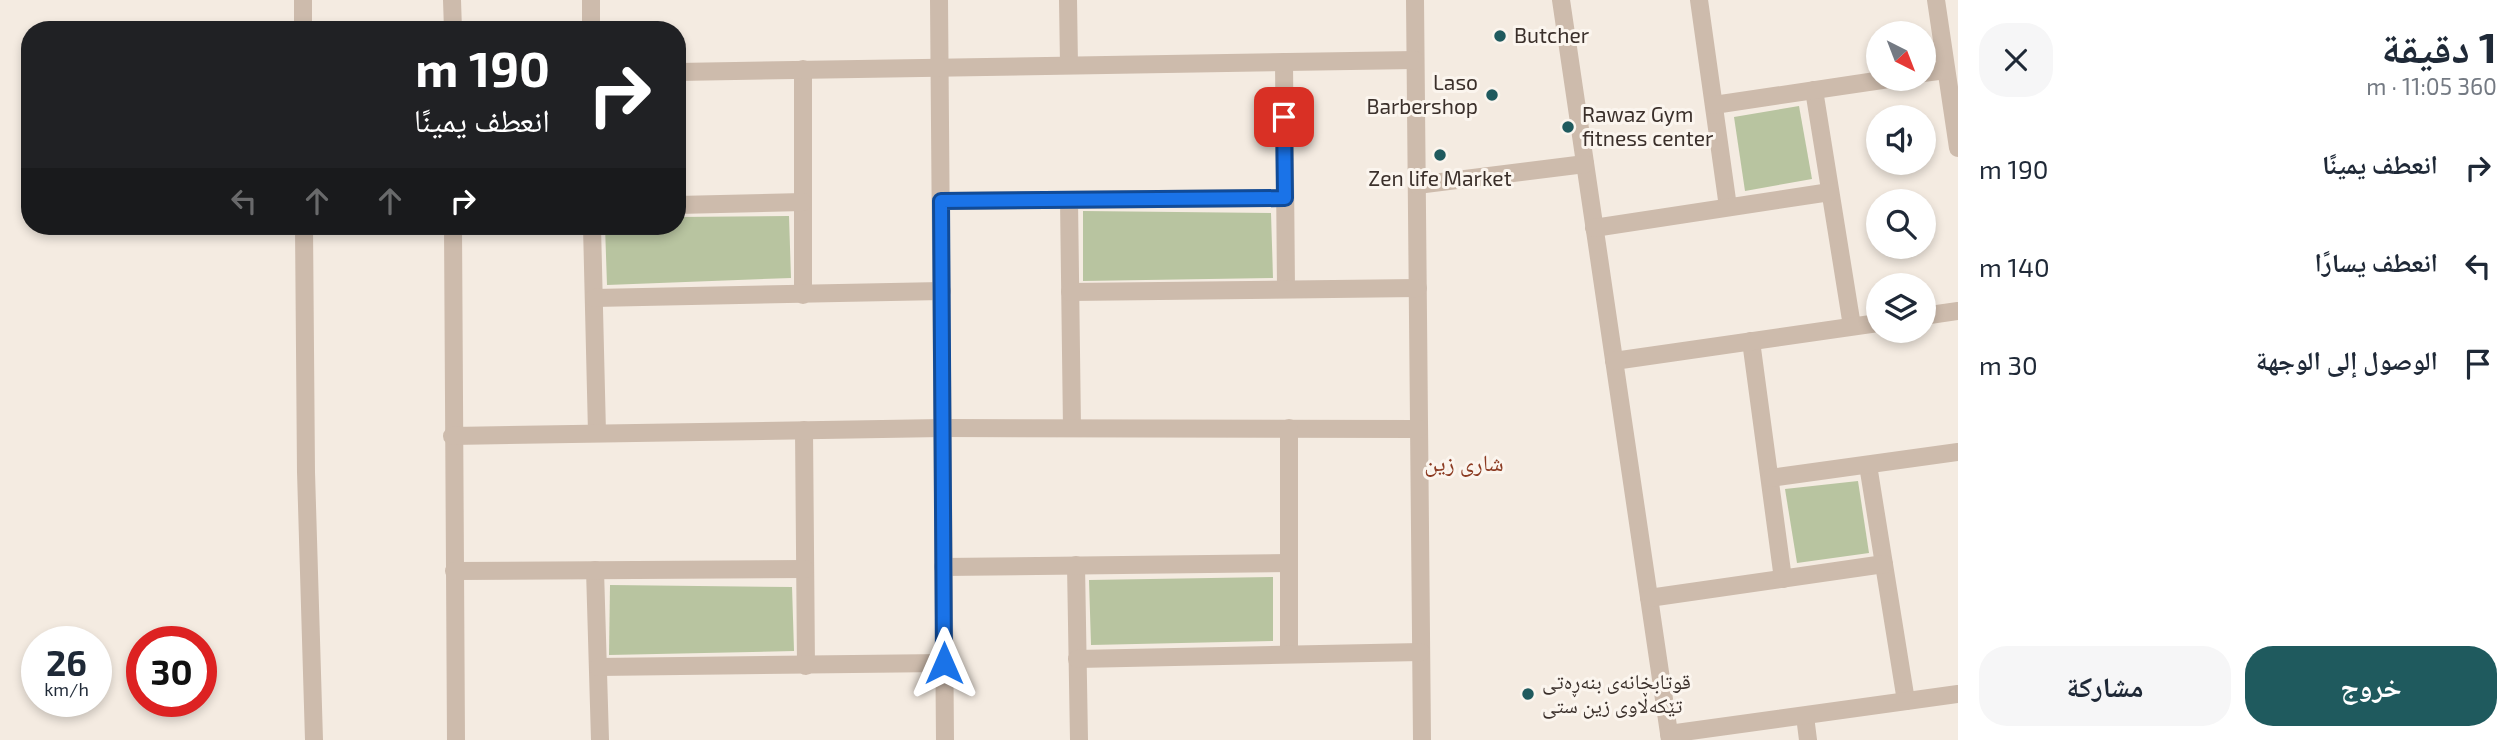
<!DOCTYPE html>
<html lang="ar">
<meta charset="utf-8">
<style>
body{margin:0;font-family:"Exo 2","Noto Naskh Arabic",sans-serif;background:#f6f6f7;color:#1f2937;direction:rtl;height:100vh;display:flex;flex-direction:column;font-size:26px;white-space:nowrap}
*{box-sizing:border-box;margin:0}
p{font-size:23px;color:#747a83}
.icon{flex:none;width:38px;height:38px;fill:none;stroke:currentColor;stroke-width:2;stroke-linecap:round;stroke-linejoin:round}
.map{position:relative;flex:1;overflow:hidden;direction:ltr}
.sheet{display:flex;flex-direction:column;background:#fff;width:560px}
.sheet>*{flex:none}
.banner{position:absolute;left:21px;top:21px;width:665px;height:214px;border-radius:28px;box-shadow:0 4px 10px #0003;direction:rtl;background:#202124;color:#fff;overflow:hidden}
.needle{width:46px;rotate:138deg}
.buttons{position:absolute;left:1866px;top:21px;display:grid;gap:14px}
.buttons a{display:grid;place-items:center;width:70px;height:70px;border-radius:50%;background:#fff;box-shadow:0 4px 10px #0003;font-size:35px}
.speed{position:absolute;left:21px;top:626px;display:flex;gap:14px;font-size:35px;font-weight:700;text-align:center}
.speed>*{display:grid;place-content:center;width:91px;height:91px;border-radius:50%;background:#fff;box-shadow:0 4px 10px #0003;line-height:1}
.speed small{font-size:18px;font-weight:400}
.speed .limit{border:10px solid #d22;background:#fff;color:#111}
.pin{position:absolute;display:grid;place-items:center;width:60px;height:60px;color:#fff;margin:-30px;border-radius:14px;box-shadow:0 4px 10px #0006}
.me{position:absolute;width:77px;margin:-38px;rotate:0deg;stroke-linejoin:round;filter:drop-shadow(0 0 5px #0008)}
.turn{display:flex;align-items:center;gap:24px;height:147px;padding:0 21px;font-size:32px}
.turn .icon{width:91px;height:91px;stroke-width:2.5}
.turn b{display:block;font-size:49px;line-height:60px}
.lanes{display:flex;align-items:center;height:66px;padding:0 21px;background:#0003;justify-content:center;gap:35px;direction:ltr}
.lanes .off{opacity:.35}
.round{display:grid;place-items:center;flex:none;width:74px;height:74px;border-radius:28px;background:#f6f6f7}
.headline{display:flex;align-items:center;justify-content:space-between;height:119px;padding:0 21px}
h1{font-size:42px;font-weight:700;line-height:52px}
.primary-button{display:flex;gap:14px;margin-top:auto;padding:14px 21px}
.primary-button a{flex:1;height:80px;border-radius:28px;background:#1f5a5e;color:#fff;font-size:28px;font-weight:700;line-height:80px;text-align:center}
.primary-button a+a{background:#f6f6f7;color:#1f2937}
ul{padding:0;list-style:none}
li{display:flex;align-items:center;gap:21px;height:98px;padding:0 21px}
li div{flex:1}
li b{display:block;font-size:26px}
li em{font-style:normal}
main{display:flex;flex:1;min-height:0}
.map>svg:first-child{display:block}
</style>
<main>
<section class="sheet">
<div class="headline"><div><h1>1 دقيقة</h1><p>360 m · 11:05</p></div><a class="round"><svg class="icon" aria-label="close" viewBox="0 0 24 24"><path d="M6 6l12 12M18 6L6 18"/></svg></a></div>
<ul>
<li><svg class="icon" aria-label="right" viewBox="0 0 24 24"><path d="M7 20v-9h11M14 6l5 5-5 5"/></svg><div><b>انعطف يمينًا</b></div><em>190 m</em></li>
<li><svg class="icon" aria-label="left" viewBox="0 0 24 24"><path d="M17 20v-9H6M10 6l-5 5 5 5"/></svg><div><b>انعطف يسارًا</b></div><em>140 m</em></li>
<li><svg class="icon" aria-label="arrive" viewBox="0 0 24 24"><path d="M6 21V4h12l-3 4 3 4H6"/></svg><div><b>الوصول إلى الوجهة</b></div><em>30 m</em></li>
</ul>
<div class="primary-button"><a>خروج</a><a>مشاركة</a></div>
</section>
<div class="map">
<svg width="1958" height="740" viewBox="0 0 1958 740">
<rect width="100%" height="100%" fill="#f4ebe1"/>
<!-- green -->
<g fill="#b8c4a0">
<polygon points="1799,106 1812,179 1745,191 1734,117"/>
<polygon points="1083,211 1271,213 1273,278 1083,281"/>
<polygon points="789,216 791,278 607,285 605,226 677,226 677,217"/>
<polygon points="1858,481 1869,553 1797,563 1785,489"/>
<polygon points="1273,577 1273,641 1091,645 1089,580"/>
<polygon points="610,585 792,587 794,651 609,655"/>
</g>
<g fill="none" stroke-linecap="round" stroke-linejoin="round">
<!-- minor -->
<g stroke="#cdbbac" stroke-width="18">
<polyline points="303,0 303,30"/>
<polyline points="452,0 453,30"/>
<polyline points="591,0 591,30"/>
<polyline points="939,0 945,740"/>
<polyline points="1068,0 1069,65"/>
<polyline points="1415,0 1422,740"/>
<polyline points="1561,0 1670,740"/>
<polyline points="1699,0 1728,207"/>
<polyline points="1936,0 1958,148"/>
<polyline points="1284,62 1286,289"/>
<polyline points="803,69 803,295"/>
<polyline points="677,72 1415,60"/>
<polyline points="1923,73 1946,70"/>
<polyline points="1814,90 1852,326"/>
<polyline points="1714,105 1889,79"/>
<polyline points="1417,185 1585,164"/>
<polyline points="1069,200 1072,428"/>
<polyline points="941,201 1285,198"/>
<polyline points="677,205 803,202"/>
<polyline points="304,226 306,472 314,740"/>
<polyline points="453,226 456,740"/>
<polyline points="592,226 597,433"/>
<polyline points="1594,228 1830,192"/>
<polyline points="1070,292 1418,288"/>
<polyline points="594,298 942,291"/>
<polyline points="1923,316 1958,311"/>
<polyline points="1751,341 1783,579"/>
<polyline points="1614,361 1878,323"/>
<polyline points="804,430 806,666"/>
<polyline points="452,436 942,428 1419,429"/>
<polyline points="1868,465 1906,701"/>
<polyline points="1770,478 1958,452"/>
<polyline points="1076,565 1079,740"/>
<polyline points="943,567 1289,563"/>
<polyline points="595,570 600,740"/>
<polyline points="454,571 805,569"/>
<polyline points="1649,598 1884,564"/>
<polyline points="1289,654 1289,428"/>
<polyline points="1077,659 1421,652"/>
<polyline points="598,667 944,663"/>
<polyline points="1805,716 1808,740"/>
<polyline points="1669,734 1958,694"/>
</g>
</g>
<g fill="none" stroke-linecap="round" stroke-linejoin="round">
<!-- route casing -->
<g stroke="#114b97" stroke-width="18">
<polyline id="route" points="944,663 941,201 1285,198 1284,117"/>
</g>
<!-- route -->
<use href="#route" stroke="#1a73e8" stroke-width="12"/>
</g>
<!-- markers -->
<g fill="#1f5a5e" stroke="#fbf5ee" stroke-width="2.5">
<circle cx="1500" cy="36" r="7"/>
<circle cx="1492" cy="95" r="7"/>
<circle cx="1568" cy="127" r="7"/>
<circle cx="1440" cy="155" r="7"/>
<circle cx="1528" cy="694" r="7"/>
</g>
<g text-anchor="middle" stroke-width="6" stroke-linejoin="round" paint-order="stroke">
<!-- poi labels -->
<g font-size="21" fill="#3b302b" stroke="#fbf5ee" text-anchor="start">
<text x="1514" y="43">Butcher</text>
<text x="1478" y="90" text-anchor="end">Laso<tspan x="1478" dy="24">Barbershop</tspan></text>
<text x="1582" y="122">Rawaz Gym<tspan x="1582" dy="24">fitness center</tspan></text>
<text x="1440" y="186" text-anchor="middle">Zen life Market</text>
<text x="1542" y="689">قوتابخانەی بنەڕەتی<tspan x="1542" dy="24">تێکەڵاوی زین ستی</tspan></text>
</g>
<!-- neighbourhood labels -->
<g font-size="23" fill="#8c3b22" stroke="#fbf5ee">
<text x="1464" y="471">شاری زین</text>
</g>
</g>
</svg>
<div class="buttons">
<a><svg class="needle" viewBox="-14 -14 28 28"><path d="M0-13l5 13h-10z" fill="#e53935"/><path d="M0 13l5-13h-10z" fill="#747a83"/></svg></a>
<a><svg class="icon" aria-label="sound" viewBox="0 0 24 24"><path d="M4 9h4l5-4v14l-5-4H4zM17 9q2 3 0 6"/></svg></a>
<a><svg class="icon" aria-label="search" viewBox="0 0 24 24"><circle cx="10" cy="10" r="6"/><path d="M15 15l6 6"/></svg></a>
<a><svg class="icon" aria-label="layers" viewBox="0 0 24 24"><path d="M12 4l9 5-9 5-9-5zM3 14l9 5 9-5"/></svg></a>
</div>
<div class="speed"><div>26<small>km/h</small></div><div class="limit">30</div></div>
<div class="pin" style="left:1284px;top:117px;background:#d93025"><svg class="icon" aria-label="arrive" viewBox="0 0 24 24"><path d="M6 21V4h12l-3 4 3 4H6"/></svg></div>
<svg class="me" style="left:944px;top:663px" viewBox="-20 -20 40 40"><path d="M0-17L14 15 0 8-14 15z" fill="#1a73e8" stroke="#fff" stroke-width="4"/></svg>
<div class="banner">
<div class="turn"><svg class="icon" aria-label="right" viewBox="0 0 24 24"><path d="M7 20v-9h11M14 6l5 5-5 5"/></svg><div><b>190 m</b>انعطف يمينًا</div></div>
<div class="lanes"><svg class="icon off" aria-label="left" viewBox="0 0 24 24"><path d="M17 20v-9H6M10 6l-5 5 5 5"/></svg><svg class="icon off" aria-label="ahead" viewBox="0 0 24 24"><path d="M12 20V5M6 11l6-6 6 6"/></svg><svg class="icon off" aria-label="ahead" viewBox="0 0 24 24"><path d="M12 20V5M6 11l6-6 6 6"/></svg><svg class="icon" aria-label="right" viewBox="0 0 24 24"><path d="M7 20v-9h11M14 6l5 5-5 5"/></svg></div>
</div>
</div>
</main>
